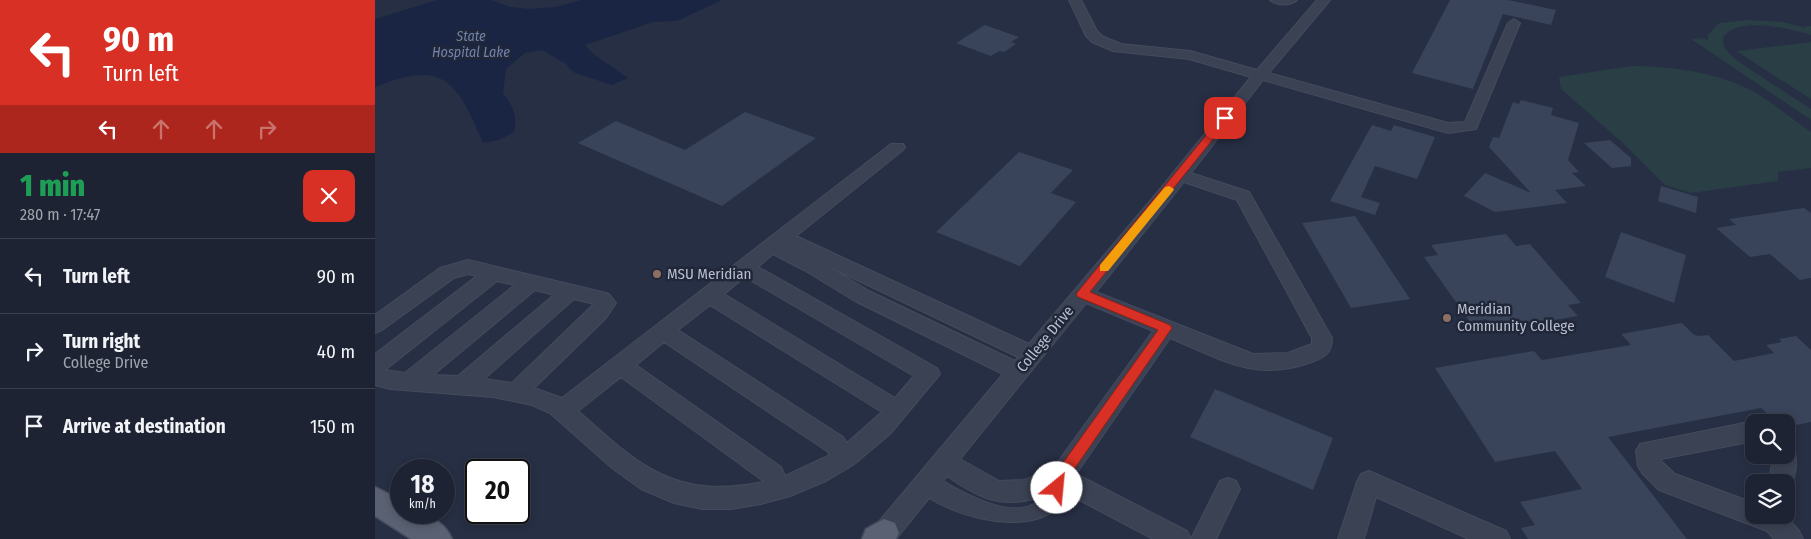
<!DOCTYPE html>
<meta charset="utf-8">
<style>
body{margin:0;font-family:"Fira Sans Condensed",sans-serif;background:#252b3b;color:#f1f3f6;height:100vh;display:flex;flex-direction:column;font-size:19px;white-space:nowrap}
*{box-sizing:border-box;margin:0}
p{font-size:16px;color:#a0a4ac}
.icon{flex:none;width:28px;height:28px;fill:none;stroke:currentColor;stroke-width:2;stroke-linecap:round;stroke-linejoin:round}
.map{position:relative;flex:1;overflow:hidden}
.panel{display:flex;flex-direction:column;background:#1d2333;width:375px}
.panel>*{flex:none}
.banner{background:#d93025;color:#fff;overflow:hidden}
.controls{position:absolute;left:1370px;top:414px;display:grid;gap:10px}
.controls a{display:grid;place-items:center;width:50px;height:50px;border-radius:10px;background:#1d2333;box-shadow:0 2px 8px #0003,0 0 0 1px #3b404e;font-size:25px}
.speed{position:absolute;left:15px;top:459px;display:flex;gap:10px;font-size:25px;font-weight:700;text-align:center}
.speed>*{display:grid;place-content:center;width:65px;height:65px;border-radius:50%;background:#1d2333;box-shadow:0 2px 8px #0003,0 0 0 1px #3b404e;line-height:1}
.speed small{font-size:12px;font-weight:400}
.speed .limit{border:2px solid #111;border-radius:8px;background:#fff;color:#111}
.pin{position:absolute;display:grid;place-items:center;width:42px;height:42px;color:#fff;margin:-21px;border-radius:10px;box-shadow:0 2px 8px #0006}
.me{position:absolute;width:55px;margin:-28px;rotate:28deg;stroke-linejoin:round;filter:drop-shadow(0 0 4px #0008)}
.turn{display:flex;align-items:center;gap:18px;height:105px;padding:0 20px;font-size:22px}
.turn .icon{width:65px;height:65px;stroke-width:2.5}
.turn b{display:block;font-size:35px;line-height:42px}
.lanes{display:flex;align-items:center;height:48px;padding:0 20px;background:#0003;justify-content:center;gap:25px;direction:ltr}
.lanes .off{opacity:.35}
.round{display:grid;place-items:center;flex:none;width:52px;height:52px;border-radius:10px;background:#252b3b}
.summary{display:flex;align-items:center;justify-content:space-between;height:85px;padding:0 20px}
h1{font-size:30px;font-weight:800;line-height:38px;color:#1e9e55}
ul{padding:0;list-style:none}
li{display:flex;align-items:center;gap:15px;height:75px;padding:0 20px;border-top:1px solid #3b404e}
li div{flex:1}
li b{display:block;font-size:19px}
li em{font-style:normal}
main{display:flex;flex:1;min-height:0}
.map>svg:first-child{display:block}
</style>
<main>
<section class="panel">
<div class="banner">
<div class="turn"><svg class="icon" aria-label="left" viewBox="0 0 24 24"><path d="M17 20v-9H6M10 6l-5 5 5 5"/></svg><div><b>90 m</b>Turn left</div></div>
<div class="lanes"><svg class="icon" aria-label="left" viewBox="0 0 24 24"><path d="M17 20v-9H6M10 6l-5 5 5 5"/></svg><svg class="icon off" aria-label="ahead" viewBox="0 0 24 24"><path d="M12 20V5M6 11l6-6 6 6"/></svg><svg class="icon off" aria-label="ahead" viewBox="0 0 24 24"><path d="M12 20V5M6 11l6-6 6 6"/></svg><svg class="icon off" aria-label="right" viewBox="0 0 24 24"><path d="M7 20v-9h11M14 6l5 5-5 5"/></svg></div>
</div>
<div class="summary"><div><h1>1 min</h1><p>280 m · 17:47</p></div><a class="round" style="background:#d93025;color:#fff"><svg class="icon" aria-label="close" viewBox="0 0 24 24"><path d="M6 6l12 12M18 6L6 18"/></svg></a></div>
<ul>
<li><svg class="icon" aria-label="left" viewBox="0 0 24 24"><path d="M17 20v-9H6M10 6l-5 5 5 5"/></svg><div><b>Turn left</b></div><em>90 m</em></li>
<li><svg class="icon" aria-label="right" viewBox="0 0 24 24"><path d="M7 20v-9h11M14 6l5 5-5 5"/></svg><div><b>Turn right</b><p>College Drive</p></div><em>40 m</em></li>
<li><svg class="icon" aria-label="arrive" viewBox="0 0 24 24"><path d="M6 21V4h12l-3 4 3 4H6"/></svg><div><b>Arrive at destination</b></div><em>150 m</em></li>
</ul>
</section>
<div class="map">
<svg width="1436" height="539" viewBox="0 0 1436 539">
<rect width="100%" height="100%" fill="#272f44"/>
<!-- green -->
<g fill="#293e45">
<path d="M1373,20L1408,22L1431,28L1430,26H1436V35C1415,29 1369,17 1351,34C1342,43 1355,54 1361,60L1436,109V120L1316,39L1328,38L1333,40V35L1344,23Z"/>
<polygon points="1436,42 1436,99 1361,51"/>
<path d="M1256,66C1298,66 1350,73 1386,96C1403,107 1419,120 1436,132V168L1403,172V181L1316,193L1290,185L1249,144L1186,89L1184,77Z"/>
</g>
<!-- water -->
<path fill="#192543" d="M62,0H116L135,7L155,9L181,7L206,0H347L302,21L278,22L210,45L217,53L253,78L237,85L198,72L191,64L167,50L150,53L131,69L128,93C138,107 143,115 139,132L124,140L108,143C82,81 69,59 0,87V19Z"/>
<!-- building -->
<g fill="#39435a">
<polygon points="1075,0 1133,0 1181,10 1176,25 1128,14 1098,89 1037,73"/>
<polygon points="610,25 644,37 636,42 641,44 629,52 624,51 616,56 581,43"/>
<polygon points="1146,100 1178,108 1176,115 1204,123 1193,160 1204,172 1197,173 1211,186 1180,190 1192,203 1120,212 1089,196 1110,173 1156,193 1114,147 1118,137 1124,138 1138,102 1144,104"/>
<polygon points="370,112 441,138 347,206 203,143 241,121 310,150"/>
<polygon points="997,125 1016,131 1019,125 1060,137 1042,179 1000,166 986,197 1005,203 1000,215 955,201"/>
<polygon points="1235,140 1256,158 1256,166 1237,168 1209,143"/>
<polygon points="644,152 698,170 676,193 701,202 645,266 561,232"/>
<polygon points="1286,186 1323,197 1321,213 1283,201"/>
<polygon points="1429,208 1436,213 1436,278 1425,280 1395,254 1375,257 1341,228 1361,225 1354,219"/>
<polygon points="980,216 1035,299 976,308 927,223"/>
<polygon points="1246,232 1311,255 1299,303 1230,277"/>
<polygon points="1131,234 1141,246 1155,244 1206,303 1193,305 1203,316 1119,330 1111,319 1095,322 1049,257 1063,255 1056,245"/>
<polygon points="1307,323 1318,334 1323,336 1333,335 1359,361 1399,353 1391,345 1407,342 1404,339 1421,336 1436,350 1436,422 1411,427 1411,422 1401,422 1386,408 1233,437 1312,539 1153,539 1146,528 1160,525 1145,502 1207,489 1180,451 1120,462 1060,368 1159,351 1167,360 1256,345 1246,334"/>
<polygon points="840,389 958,438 938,490 815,437"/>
</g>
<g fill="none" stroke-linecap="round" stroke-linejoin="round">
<!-- minor casing -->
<g stroke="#454b5d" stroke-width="2">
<g id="minor">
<path d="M694,0H706L722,31L727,36L746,44L815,51L882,70L942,0H955L894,73L1073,123L1090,122L1133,23L1139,19L1145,23L1101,129L1073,133L888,80L816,173L874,192L957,338C957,354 949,358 934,363C878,382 846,359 795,338L701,474L812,531L816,539L845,481L853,478L861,481L865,489L841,539H778L693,494C670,539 594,522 554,498L521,539H492L496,531L628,374L480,301L429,270L398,254L383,267L562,368L565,374L515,434L478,465L451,481L415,496L386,504L356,509H327L299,503L266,489L237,468L175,413L157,405L118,397L15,389L0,385V354L102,276L93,274L79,278L7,330L0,333V315L65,268L93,260L227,292L234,294L241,303L231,318L159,388L187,398L516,144H528L530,147L528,150L421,236L654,344L786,188L876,77L814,59L738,51L717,42L711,36ZM809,182L862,200L937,338V344L913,353L878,354L721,292ZM451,265L643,357L640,361L494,291ZM370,277L539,376L520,398L349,294ZM122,281L140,285L30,373L10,370ZM160,290L179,295L83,376L58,375ZM199,299L219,304L137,383L109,379ZM711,303L778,331L677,470L649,480L624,481L585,459ZM335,305L507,412L472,443L468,437L303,330ZM289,342L452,451L455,455L410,476L406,467L261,365ZM246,377L387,480L388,482C301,500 264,466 203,411ZM572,476C605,499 627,510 668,496C646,525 590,494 568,481Z"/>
<path d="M895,0H922C916,6 901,6 895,0Z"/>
<polygon points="1379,421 1382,422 1379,422 1379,441 1286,459 1286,461 1300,474 1379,503 1379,515 1410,515 1424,531 1428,539 1399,539 1392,531 1284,490 1267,473 1263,466 1261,451 1265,444"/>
<path d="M1411,445L1418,448C1424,460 1420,478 1414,490L1411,491V482H1394L1398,455H1411Z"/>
<polygon points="994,471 1131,531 1135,539 1094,539 1001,497 989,539 963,539 982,482 986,474"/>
</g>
</g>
<!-- major casing -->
<g stroke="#454b5d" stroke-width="3">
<g id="major">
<path d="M0,487L26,500V512C47,512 68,518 77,539H36L0,516Z"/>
<polygon points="509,519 520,523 524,533 521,539 487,539 491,529"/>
</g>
</g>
<!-- minor -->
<use href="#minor" fill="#3b4253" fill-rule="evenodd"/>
<!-- major -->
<use href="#major" fill="#5a6173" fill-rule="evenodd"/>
</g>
<!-- route -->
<polygon fill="#d93025" stroke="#8d1f18" points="847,116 855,118 715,292 795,325 797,328 691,481 687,493 682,495 677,493 675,488 680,474 783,330 703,297 701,294"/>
<!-- slow -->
<polygon fill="#f59e0b" points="794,186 799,189 798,191 733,271 725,271 725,265 790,187"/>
<!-- markers -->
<g fill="#8d6e63" stroke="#202739" stroke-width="2">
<circle cx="282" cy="274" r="5"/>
<circle cx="1072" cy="318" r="5"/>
</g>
<g text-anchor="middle" stroke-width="5" stroke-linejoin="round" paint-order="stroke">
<!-- far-water labels -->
<g font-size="14" font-style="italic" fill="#7283ac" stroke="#202739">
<text x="96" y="41">State<tspan x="96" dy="16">Hospital Lake</tspan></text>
</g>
<!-- poi labels -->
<g font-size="15" fill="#b9becd" stroke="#202739" text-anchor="start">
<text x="292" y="279">MSU Meridian</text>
<text x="1082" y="314">Meridian<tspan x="1082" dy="17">Community College</tspan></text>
</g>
<!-- street labels -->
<g font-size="15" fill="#b9becd" stroke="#202739">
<text transform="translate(670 339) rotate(-51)" y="5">College Drive</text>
</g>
</g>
</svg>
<div class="controls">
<a><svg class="icon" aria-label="search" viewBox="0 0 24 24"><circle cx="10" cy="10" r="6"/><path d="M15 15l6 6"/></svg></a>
<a><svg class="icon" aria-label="layers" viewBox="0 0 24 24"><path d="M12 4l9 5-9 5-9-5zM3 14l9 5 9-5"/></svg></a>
</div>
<div class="speed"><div>18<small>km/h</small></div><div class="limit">20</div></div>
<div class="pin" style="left:850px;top:118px;background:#d93025"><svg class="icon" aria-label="arrive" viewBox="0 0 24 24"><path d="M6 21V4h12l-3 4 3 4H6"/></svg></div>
<svg class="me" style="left:682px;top:488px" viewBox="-20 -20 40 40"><circle r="19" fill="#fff"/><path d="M0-13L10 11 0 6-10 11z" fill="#d93025"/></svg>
</div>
</main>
